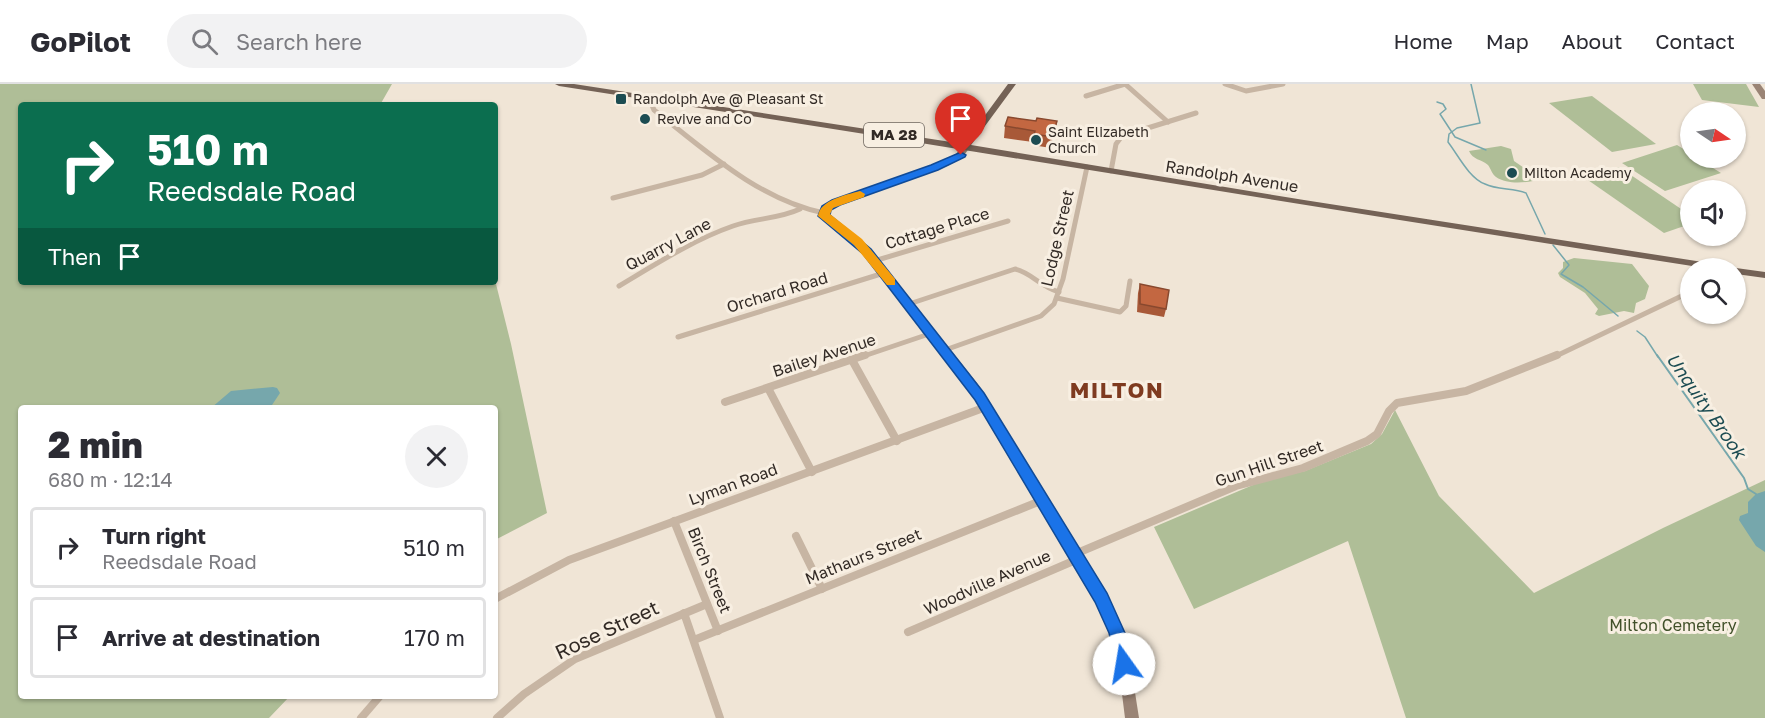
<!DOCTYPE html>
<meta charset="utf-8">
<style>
body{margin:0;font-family:"Golos Text",sans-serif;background:#f2f2f3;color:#2b2b33;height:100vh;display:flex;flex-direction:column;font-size:22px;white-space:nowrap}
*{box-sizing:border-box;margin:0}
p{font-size:20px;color:#7c7c81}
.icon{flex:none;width:33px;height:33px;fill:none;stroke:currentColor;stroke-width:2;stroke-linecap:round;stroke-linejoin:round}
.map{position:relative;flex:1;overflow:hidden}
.panel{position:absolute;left:18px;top:321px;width:480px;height:294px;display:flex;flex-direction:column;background:#fff;border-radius:6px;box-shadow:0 2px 4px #0004}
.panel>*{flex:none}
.guide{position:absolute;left:18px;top:18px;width:480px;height:183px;border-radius:6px;box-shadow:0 2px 4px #0004;background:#0b6e4f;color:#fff;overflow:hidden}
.needle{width:39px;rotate:103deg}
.fabs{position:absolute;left:1680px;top:18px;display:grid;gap:12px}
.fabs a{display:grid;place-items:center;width:66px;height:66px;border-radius:50%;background:#fff;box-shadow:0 2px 4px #0004;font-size:30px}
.pin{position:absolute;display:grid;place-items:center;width:51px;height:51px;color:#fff;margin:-62px -26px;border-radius:50% 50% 50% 0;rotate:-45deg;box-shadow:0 0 6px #0007}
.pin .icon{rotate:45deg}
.me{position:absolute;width:66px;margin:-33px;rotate:347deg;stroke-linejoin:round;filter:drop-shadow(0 0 4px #0008)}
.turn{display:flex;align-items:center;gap:21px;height:126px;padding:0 30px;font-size:27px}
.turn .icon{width:78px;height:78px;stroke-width:2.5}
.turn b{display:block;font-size:42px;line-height:51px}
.then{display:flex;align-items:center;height:57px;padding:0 30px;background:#0003;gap:12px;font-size:22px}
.round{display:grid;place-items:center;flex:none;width:63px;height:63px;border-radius:32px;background:#f2f2f3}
.overview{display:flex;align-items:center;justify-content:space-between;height:102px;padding:0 30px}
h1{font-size:36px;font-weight:800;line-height:45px}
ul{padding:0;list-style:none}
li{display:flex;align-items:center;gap:18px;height:81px;margin:0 12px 9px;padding:0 18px;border:3px solid #e1e1e2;border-radius:6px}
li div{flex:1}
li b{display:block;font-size:22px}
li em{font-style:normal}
header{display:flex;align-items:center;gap:36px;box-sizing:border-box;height:84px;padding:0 30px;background:#fff;border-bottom:2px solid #e1e1e2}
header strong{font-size:28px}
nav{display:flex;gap:33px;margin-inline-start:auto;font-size:21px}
.search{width:420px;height:54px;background:#f2f2f3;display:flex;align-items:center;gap:15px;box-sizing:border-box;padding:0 21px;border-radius:33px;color:#7c7c81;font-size:22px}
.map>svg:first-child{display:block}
</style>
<header>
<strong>GoPilot</strong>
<div class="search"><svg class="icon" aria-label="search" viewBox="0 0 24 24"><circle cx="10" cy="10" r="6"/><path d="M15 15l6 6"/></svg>Search here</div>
<nav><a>Home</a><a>Map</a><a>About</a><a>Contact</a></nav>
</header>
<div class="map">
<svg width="1765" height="634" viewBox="0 0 1765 634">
<rect width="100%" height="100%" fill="#f0e5d6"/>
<!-- green -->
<g fill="#afbe97">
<polygon points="0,0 392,0 380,21 21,21 21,198 495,198 495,196 511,260 547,429 495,456 495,324 21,324 21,612 290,612 269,634 0,634"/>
<polygon points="1693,0 1746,0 1759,23 1702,16"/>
<polygon points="1592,12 1656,60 1612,68 1549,19"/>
<polygon points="1677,61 1690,69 1690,74 1697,74 1721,89 1665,107 1622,79"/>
<path d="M1501,62L1511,65L1514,77L1533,90V97C1522,99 1506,100 1496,93C1492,90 1491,85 1488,81C1481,75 1473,76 1469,67Z"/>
<polygon points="1619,83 1690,131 1690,140 1664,149 1585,94"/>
<polygon points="1574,174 1632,180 1649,202 1645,215 1636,219 1634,229 1624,227 1599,232 1595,230 1598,225 1585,209 1560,193 1558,189 1563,184 1563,178"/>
<polygon points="1395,326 1439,412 1534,509 1663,444 1765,396 1765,634 1406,634 1348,457 1194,525 1154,443 1260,398 1305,387 1371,360 1382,350"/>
</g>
<!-- water -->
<g fill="#76a7ac">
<polygon points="273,303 277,304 280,309 270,324 211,324 231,307"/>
<polygon points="1765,407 1765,468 1756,462 1739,436 1740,432 1748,429 1748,418 1756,410"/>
</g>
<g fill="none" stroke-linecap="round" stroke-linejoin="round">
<!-- stream-far1 -->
<g stroke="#76a7ac" stroke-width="1.5">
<path d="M1471,0L1480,39L1457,44L1449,50L1448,58C1458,71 1469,94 1485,100C1497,106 1513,104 1526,109L1545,150"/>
<polyline points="1437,18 1443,20 1446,25 1440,30 1455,53 1486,66"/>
<polyline points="1553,161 1569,181 1561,190 1583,203 1618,232"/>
<polyline points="1637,247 1645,253 1658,273"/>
</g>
<!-- stream -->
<polyline stroke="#76a7ac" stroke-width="2" points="1657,271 1744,394 1748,405 1756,410"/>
<!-- street-far1 -->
<g stroke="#c7b5a3" stroke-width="5">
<polyline points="1125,0 1168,38"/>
<polyline points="1225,0 1246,7 1283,0"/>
<polyline points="1086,12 1125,0"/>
<path d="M655,15L652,21L654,26C705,66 759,116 824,129"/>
<polyline points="1111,87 1116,60 1122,52 1196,29"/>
<polyline points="613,114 702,91 724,80"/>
<polyline points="874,177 1008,137"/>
<path d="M619,202C656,180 693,156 733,142C755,134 779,135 800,125"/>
<polyline points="1057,214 1120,228 1126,222 1130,197"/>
<path d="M909,220L1015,185C1032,189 1039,202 1059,208"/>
<polyline points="678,253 884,189"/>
<polyline points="945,266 1041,232 1054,220 1063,195 1087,83"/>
<polyline points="861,273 932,249"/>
<polyline points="1554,273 1690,208"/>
</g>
<!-- street -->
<g stroke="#c7b5a3" stroke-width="8">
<polyline points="852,276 897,357"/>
<polyline points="768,304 812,388"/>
<polyline points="725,318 865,271"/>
<polyline points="674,437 718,547"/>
<polyline points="796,452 822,505"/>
<polyline points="1075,470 1236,402 1303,384 1367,357 1377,350 1389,327 1397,319 1466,307 1557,271"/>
<polyline points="495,515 569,476 986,323"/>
<polyline points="684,529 720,634"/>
<polyline points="908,548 1078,475"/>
<polyline points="694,556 1043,416"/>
<polyline points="361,634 380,612"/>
<polyline points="497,634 524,610 575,575 707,520"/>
</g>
<!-- secondary -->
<g fill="#9a8475" fill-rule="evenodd">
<polygon points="1752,0 1760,0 1765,7 1765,15 1762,15"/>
<polygon points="963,61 969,61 970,63 962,74 947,82 835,122 830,126 829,131 867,162 912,218 977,299 1031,386 1116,532 1129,570 1139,634 1125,634 1117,570 1104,534 1023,392 969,305 906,222 861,166 820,132 823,123 829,118 941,78 956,70"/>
</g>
<!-- primary -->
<g fill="#746256" fill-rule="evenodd">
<path d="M555,0H574L964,60L1008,0H1016L971,61L1304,116L1722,181L1727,184H1705C1323,125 941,61 559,2Z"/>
<polygon points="1734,184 1736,184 1765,188 1765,194 1736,190 1736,184"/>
</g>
</g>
<!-- wall -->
<g fill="#a85938">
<polygon points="1036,37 1057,37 1051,64 1032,61 1033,58 1004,54 1005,42"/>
<polygon points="1140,200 1166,225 1164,233 1137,228 1138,209"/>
</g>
<!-- shaded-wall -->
<polygon fill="#88482e" points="1057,37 1055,48 1051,64 1052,53"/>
<!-- building -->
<g fill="#c36741" stroke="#88482e" stroke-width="1.5">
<polygon points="1008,33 1036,37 1037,34 1057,37 1052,53 1034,50 1035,47 1005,42"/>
<polygon points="1140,200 1169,206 1166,225 1140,220"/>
</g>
<!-- route -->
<polygon fill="#1a73e8" stroke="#114b97" stroke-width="1.5" points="961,68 966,71 965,73 938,86 840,121 831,126 830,131 871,165 984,309 1107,509 1125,549 1133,580 1130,585 1124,588 1118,585 1109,549 1095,518 975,316 863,170 818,132 822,122 832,116 931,81"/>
<!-- slow -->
<path fill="#f59e0b" d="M860,107L865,110L864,113L833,124L830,130L862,155L895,195V201H887L854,161L818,132C820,116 846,111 860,107Z"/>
<!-- markers -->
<g fill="#1c4c52" stroke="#f8efe2" stroke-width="2">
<rect x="615" y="9" width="12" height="12" rx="3"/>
<circle cx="645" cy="35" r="6"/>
<circle cx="1036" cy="56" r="6"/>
<circle cx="1512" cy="89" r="6"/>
</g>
<g text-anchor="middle" stroke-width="6" stroke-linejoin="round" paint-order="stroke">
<!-- far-poi labels -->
<g font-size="14" fill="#322a25" stroke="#f8efe2" text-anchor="start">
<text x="633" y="20">Randolph Ave @ Pleasant St</text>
<text x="657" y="40">Revive and Co</text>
<text x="1048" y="53">Saint Elizabeth<tspan x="1048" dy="16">Church</tspan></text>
<text x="1524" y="94">Milton Academy</text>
</g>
<!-- shield labels -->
<rect fill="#f8efe2" stroke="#6d655e" stroke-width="1.5" x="864" y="39" width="60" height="24" rx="4.5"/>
<g font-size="15" font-weight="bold" fill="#322a25">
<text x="894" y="56">MA 28</text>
</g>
<!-- street labels -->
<g font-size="16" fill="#322a25" stroke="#f8efe2">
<text transform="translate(1232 92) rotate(9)" y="6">Randolph Avenue</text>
<text transform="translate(937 144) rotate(-17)" y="6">Cottage Place</text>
<text transform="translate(1057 154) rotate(-77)" y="6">Lodge Street</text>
<text transform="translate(668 160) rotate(-28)" y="6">Quarry Lane</text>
<text transform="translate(777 208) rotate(-17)" y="6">Orchard Road</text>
<text transform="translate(824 271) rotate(-18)" y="6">Bailey Avenue</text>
<text transform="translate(1269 379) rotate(-19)" y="6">Gun Hill Street</text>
<text transform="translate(733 400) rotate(-20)" y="6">Lyman Road</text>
<text transform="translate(863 472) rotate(-22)" y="6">Mathaurs Street</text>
<text transform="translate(710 486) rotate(68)" y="6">Birch Street</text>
<text transform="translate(987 498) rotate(-24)" y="6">Woodville Avenue</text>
</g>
<!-- park labels -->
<g font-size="16" fill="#405029" stroke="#f8efe2">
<text x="1673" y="547">Milton Cemetery</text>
</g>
<!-- water labels -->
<g font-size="18" font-style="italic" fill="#1c4c52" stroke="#f8efe2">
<text transform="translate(1706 322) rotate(55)" y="6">Unquity Brook</text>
</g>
<!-- near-street labels -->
<g font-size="20" fill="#322a25" stroke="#f8efe2">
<text transform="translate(607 546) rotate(-25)" y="7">Rose Street</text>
</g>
<!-- district labels -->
<g font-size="22" font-weight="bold" letter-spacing="1.5" fill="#7f3b20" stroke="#f8efe2">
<text x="1117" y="314">MILTON</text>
</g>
</g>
</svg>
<div class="fabs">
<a><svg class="needle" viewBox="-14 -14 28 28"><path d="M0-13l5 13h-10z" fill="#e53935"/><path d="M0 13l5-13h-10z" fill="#7c7c81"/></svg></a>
<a><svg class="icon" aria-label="sound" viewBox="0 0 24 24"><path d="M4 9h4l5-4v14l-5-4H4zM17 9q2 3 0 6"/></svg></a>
<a><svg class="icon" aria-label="search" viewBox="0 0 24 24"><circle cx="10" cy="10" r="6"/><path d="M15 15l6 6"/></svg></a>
</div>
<div class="pin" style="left:961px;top:71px;background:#d93025"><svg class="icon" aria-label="arrive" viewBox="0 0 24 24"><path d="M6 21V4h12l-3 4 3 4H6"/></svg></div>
<svg class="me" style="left:1124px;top:580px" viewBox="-20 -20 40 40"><circle r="19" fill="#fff"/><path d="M0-13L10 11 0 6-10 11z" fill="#1a73e8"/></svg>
<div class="guide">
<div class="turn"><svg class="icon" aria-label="right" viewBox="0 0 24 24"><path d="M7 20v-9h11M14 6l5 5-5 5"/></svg><div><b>510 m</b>Reedsdale Road</div></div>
<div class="then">Then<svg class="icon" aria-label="arrive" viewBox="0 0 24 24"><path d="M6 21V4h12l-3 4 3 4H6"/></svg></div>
</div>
<section class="panel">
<div class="overview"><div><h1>2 min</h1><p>680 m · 12:14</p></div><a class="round"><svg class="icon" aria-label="close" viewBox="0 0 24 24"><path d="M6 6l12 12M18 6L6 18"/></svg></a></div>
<ul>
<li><svg class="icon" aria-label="right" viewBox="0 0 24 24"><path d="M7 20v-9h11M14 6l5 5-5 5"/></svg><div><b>Turn right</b><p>Reedsdale Road</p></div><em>510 m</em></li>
<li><svg class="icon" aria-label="arrive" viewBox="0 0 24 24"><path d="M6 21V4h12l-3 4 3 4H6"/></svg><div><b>Arrive at destination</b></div><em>170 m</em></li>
</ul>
</section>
</div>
